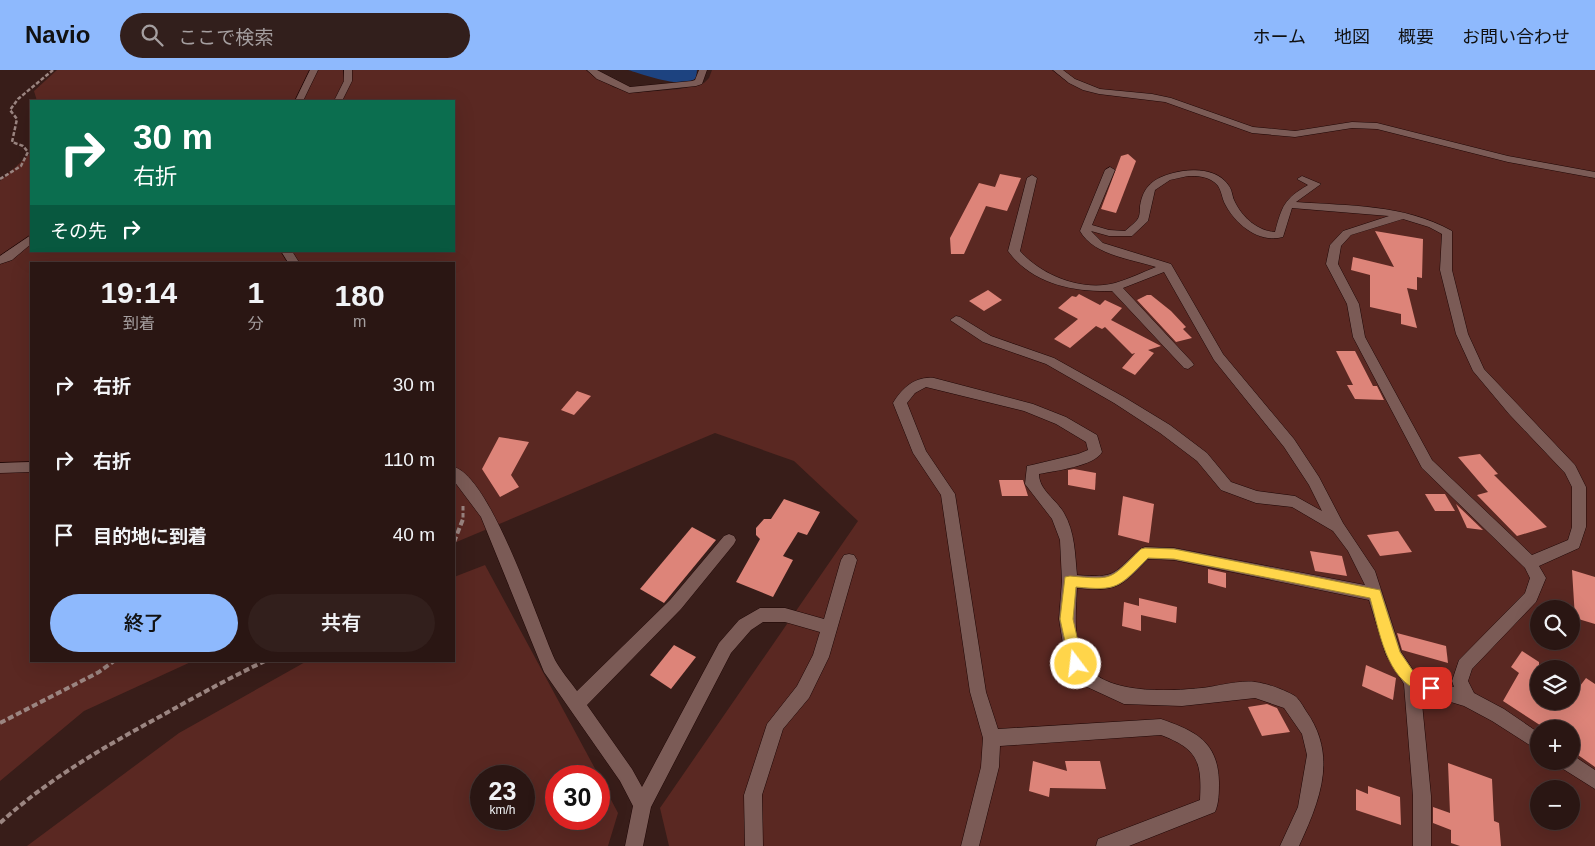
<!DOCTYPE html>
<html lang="ja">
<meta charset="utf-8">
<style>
body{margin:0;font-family:Helvetica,"Noto Sans JP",sans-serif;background:#321f1c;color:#f1f3f6;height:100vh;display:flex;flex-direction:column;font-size:19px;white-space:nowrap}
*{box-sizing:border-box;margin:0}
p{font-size:16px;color:#a59fa0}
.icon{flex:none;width:28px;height:28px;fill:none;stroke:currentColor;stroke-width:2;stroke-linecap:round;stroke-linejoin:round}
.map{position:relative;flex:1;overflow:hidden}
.details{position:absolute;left:30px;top:192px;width:425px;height:400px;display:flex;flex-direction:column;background:#2a1613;border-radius:0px;box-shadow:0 5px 20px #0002,0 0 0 1px #463533}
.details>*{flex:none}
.hud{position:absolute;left:30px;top:30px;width:425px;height:152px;border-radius:0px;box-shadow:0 5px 20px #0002,0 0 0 1px #463533;background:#0b6e4f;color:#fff;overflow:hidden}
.controls{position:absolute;left:1530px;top:530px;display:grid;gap:10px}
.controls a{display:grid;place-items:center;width:50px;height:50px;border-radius:50%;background:#2a1613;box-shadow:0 5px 20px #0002,0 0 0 1px #463533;font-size:25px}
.speed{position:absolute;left:470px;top:695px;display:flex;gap:10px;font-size:25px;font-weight:700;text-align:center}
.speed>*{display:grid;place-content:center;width:65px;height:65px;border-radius:50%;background:#2a1613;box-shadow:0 5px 20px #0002,0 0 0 1px #463533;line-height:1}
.speed small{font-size:12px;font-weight:400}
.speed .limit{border:8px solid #d22;background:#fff;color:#111}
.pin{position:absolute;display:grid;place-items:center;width:42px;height:42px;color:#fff;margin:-21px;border-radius:10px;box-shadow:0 2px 8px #0006}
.me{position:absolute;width:55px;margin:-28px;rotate:345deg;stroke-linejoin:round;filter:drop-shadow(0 0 4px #0008)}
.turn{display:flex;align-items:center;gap:18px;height:105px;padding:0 20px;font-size:22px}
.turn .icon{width:65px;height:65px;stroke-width:2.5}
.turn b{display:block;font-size:35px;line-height:42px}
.then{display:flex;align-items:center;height:48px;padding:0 20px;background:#0003;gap:10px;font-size:19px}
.eta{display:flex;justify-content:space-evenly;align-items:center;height:85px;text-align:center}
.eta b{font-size:30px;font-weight:600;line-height:35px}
.cta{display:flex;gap:10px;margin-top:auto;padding:10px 20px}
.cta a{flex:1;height:58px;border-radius:30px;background:#8eb9fd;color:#111;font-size:20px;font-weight:600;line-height:58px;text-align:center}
.cta a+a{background:#321f1c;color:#f1f3f6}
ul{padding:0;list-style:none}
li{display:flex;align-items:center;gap:15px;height:75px;padding:0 20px}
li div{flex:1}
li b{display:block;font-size:19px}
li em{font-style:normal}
header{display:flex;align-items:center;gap:30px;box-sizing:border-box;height:70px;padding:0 25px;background:#8eb9fd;color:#111}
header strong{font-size:24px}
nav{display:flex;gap:28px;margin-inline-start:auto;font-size:18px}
.search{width:350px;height:45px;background:#321f1c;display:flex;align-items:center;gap:12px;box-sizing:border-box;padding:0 18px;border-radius:28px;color:#a59fa0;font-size:19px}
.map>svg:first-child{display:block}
</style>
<header>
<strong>Navio</strong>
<div class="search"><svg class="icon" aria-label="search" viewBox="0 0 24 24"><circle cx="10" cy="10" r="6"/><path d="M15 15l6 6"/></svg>ここで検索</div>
<nav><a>ホーム</a><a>地図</a><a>概要</a><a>お問い合わせ</a></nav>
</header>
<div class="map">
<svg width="1595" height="776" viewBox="0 0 1595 776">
<rect width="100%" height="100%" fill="#381d19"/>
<!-- green -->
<g fill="#5a2822" fill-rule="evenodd">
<path d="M57,0H586L613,17L632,23L680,19L704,13L709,8L712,0H1595V776H669L660,738L858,451L794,391L715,363L454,473V194H31V591H193L84,641L0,711V111L31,83V181H454V31H37L34,21ZM1539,539H1571V571H1539ZM1539,599H1571V631H1539ZM1539,659H1571V691H1539ZM1539,719H1571V751H1539Z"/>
<path d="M485,495L599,706H556V749H599V707L618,743L608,776H27L179,663L307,591H454V507ZM481,706H524V749H481Z"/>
</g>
<!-- water -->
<path fill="#1d4380" d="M628,0H697L696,8C682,20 643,4 628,0Z"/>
<!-- building -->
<g fill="#dd8479">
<polygon points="1128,84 1136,91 1116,143 1101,139 1121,86"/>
<polygon points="1000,104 1021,108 1007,141 986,136 964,184 951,184 950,168 979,113 995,117"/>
<polygon points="1375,161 1423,169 1422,208 1417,207 1417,220 1407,218 1417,258 1401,254 1401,244 1370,237 1370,205 1351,200 1353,187 1394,197"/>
<polygon points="988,220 1002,230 984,241 969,231"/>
<polygon points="1079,224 1100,235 1105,230 1122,238 1111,250 1161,276 1148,280 1154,283 1135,305 1122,298 1135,283 1132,284 1105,257 1102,259 1096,256 1070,278 1054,269 1078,249 1058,238 1072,226 1076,227"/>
<polygon points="1147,225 1151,225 1171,241 1186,257 1183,259 1192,268 1176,272 1137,230"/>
<polygon points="1336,281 1355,281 1373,316 1377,316 1384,330 1355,329 1347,315 1353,315"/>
<polygon points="577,321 591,326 574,345 561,340"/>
<polygon points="499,367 529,372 511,405 519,417 500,427 482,399"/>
<polygon points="1480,384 1498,404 1494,405 1547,457 1517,466 1477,425 1488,422 1458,387"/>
<polygon points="1074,399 1096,403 1095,420 1068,415 1068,400"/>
<polygon points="999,410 1023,410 1028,426 1002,426"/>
<polygon points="1425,424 1445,424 1455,441 1435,441"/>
<polygon points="1123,426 1154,434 1149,473 1118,465"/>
<polygon points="784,429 820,442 807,465 798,462 783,486 793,490 773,527 736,512 760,469 756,465 756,458 764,449 771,449"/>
<polygon points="1456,434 1483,460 1467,458"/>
<polygon points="692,457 716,470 664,533 640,519"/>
<polygon points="1398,461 1412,482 1380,486 1367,465"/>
<polygon points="1310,481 1342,486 1347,506 1315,501"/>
<polygon points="1208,499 1226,503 1226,518 1208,513"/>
<polygon points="1572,500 1595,507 1595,554 1575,548"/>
<polygon points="1139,528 1177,537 1176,553 1141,545 1141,561 1122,556 1124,532 1139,536"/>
<polygon points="1397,563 1446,576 1448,593 1402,580"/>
<polygon points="674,575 696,587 671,619 650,605"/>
<polygon points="1522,581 1539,592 1539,631 1571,631 1571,628 1586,608 1595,614 1595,697 1571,680 1571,659 1546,659 1503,631 1519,603 1511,597"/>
<polygon points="1366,595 1396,608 1393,630 1362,616"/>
<polygon points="1267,634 1277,638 1290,662 1262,666 1248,637"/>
<polygon points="1033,691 1067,701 1065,691 1100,691 1106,719 1050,718 1049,727 1029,721"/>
<polygon points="1448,693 1492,709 1494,751 1499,753 1501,776 1460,776 1451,773 1451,760 1433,753 1433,737 1450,743"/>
<polygon points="1368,716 1400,727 1401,755 1356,740 1356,719 1368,724"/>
</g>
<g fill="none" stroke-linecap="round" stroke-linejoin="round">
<!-- street casing -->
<g stroke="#1e0605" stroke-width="1">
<g id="street">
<polygon points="310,0 318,0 303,31 295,31"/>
<polygon points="344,0 352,0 352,11 342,31 334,31 344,11"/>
<polygon points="587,0 597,0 630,17 692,11 695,10 699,0 707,0 702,14 696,16 629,23 597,9"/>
<polygon points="1053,0 1063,0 1075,9 1100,19 1152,24 1171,28 1253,57 1295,61 1352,52 1377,53 1508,86 1595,102 1595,108 1508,92 1377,59 1352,58 1295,67 1252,63 1165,32 1099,24 1083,20 1069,13"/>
<path d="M1110,97L1115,100L1092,155L1109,160L1125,161C1129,157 1134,154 1137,150C1140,147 1140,140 1140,136C1143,116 1154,108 1173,103C1191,98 1218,98 1229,116C1232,120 1232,125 1234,130C1241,146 1257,161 1275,162C1282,136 1284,129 1308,115L1297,109L1302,106L1321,114L1296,132C1349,136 1404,134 1452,161V200L1468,264L1484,299L1575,395L1586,417V457L1579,478L1539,496L1546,508L1536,532L1472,599L1468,611L1474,623L1504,639L1539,663V681L1492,651L1464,636L1421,623L1431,726V776H1413V726L1404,614L1386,585L1369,530L1174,490L1148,489C1121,517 1117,522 1077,518C1076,541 1073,569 1083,590C1101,626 1169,621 1202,618C1219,616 1239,610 1255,612C1266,613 1285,620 1295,626C1299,629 1303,636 1306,641C1338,686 1320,730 1299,776H1280L1298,737L1307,685L1302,664L1284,638L1255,628L1182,636L1124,634L1085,616L1070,599L1063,574L1059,549L1062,511L1060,470L1052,449L1025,414L1027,396L1032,395L1078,384L1088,380L1086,372L1056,354L1024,341L926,317L915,323L907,333L926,381L955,424L986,622L998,659L1161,649C1195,661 1218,671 1219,712C1219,722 1219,733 1215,742L1129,776H1096L1098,769L1200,730C1202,692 1198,679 1161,665L1000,676L999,697L979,776H961L981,697L983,668L970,622L941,425L913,383L893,333C902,318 915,306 934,308L1033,334L1066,347L1097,365L1102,382C1095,396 1054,401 1039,404C1039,420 1056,429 1064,443C1075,462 1075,484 1077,505C1116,508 1112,505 1140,479L1145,477L1174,478L1365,515L1348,481L1333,461L1292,437L1256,433L1221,420L1197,391L1160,363L1114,333L1046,294L983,272L950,250L956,246L960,247L991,266L1054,288L1124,327L1170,355L1207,383L1231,412L1257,421L1295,426L1322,441L1309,415L1284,377L1214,290L1164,202L1123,218L1192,292L1194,295L1188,299L1184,298L1112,221C1073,222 1032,214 1008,181L1027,108L1032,105L1037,108L1020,181C1041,205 1082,222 1115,213C1129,209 1143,202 1156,197C1131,189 1093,185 1080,161L1105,100ZM1188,106C1197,106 1206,106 1214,112C1221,117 1221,124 1224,132C1234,153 1258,174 1283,167L1292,138L1389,146L1343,161L1330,175L1326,194L1347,234L1353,267L1422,398L1525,498L1530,508L1525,523L1459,590L1452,611L1454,617L1417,606L1401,582L1375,501L1343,453L1319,407L1294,369L1223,284L1171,194L1103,173L1091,161L1109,166H1132L1148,151L1155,120L1170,110ZM1403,149L1429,157L1442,164L1440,200L1456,264L1473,301L1509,344L1565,403L1572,417V457L1568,470L1532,485L1432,390L1365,267L1359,234L1338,194L1341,176L1351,165Z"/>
<polygon points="31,165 31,174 12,190 0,194 0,186"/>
<polygon points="281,181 292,181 300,194 289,194"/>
<polygon points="31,392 31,402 0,403 0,393"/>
<path d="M454,397C491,407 538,553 555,590C561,601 570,611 577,621L670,530L724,466L729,464L734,466L736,470L734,474L681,539L587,635L632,699L642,717L719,573L739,550L760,538H785L824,549L841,490L844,485L849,484L854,485L857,490L829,587L809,628L783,659L762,725L763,776H745L744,725L767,654L797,616L813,585L820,562L785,552H763L751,560L731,583L651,737L643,776H625L633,736L620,711L544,602L481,447L454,411Z"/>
<polygon points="1571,684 1595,700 1595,719 1560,697 1557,691 1571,691"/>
</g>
</g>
<!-- path-far2 -->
<polyline stroke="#9b8581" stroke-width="2.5" stroke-dasharray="4 2" stroke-linecap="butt" points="0,109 21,96 28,82 23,76 12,72 17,49 10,40 18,29 53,0"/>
<!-- path-far1 -->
<polyline stroke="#9b8581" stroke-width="3" stroke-dasharray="4.5 2.5" stroke-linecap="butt" points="463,436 463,450"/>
<!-- path -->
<g stroke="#9b8581" stroke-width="4" stroke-dasharray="6 3" stroke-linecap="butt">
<polyline points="454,472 463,449"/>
<polyline points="0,653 99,602 114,591"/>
<path d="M0,753C48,709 104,677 161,646C195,627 229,608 265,591"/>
</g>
<!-- street -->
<use href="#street" fill="#7b5b56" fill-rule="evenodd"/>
</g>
<!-- route -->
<path fill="#ffd54a" stroke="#a68a30" d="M1145,478L1174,479L1380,520L1400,582L1417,607L1436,613L1438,618L1436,622C1430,625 1426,623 1421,621C1386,611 1379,559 1370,528L1174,489L1148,488C1118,518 1118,521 1076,517L1073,549L1083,594L1081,598L1076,600L1071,598L1060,549L1065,507L1070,506C1115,510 1109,510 1141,479Z"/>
</svg>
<div class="controls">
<a><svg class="icon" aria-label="search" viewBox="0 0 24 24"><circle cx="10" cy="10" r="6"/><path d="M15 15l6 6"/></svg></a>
<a><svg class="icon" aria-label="layers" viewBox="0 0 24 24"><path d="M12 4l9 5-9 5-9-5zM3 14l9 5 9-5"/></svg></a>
<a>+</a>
<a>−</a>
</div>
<div class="speed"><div>23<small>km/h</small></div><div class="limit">30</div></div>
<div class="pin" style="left:1431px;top:618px;background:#d93025"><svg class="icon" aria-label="arrive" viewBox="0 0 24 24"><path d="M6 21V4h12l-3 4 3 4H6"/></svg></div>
<svg class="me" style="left:1076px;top:594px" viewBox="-20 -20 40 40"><circle r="17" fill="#ffd54a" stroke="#fff" stroke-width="3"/><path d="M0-11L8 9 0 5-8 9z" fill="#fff"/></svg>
<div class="hud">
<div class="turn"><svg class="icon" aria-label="right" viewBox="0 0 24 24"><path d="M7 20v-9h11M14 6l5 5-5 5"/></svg><div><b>30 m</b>右折</div></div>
<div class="then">その先<svg class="icon" aria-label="right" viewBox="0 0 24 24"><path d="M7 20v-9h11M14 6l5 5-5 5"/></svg></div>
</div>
<section class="details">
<div class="eta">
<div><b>19:14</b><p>到着</p></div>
<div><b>1</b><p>分</p></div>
<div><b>180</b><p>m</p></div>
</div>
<ul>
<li><svg class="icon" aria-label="right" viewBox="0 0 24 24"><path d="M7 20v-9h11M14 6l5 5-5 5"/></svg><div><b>右折</b></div><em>30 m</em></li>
<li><svg class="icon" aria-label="right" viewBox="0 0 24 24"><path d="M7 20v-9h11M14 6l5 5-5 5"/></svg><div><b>右折</b></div><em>110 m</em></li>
<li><svg class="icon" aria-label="arrive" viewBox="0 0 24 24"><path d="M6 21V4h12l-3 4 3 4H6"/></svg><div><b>目的地に到着</b></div><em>40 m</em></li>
</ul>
<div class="cta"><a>終了</a><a>共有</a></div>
</section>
</div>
